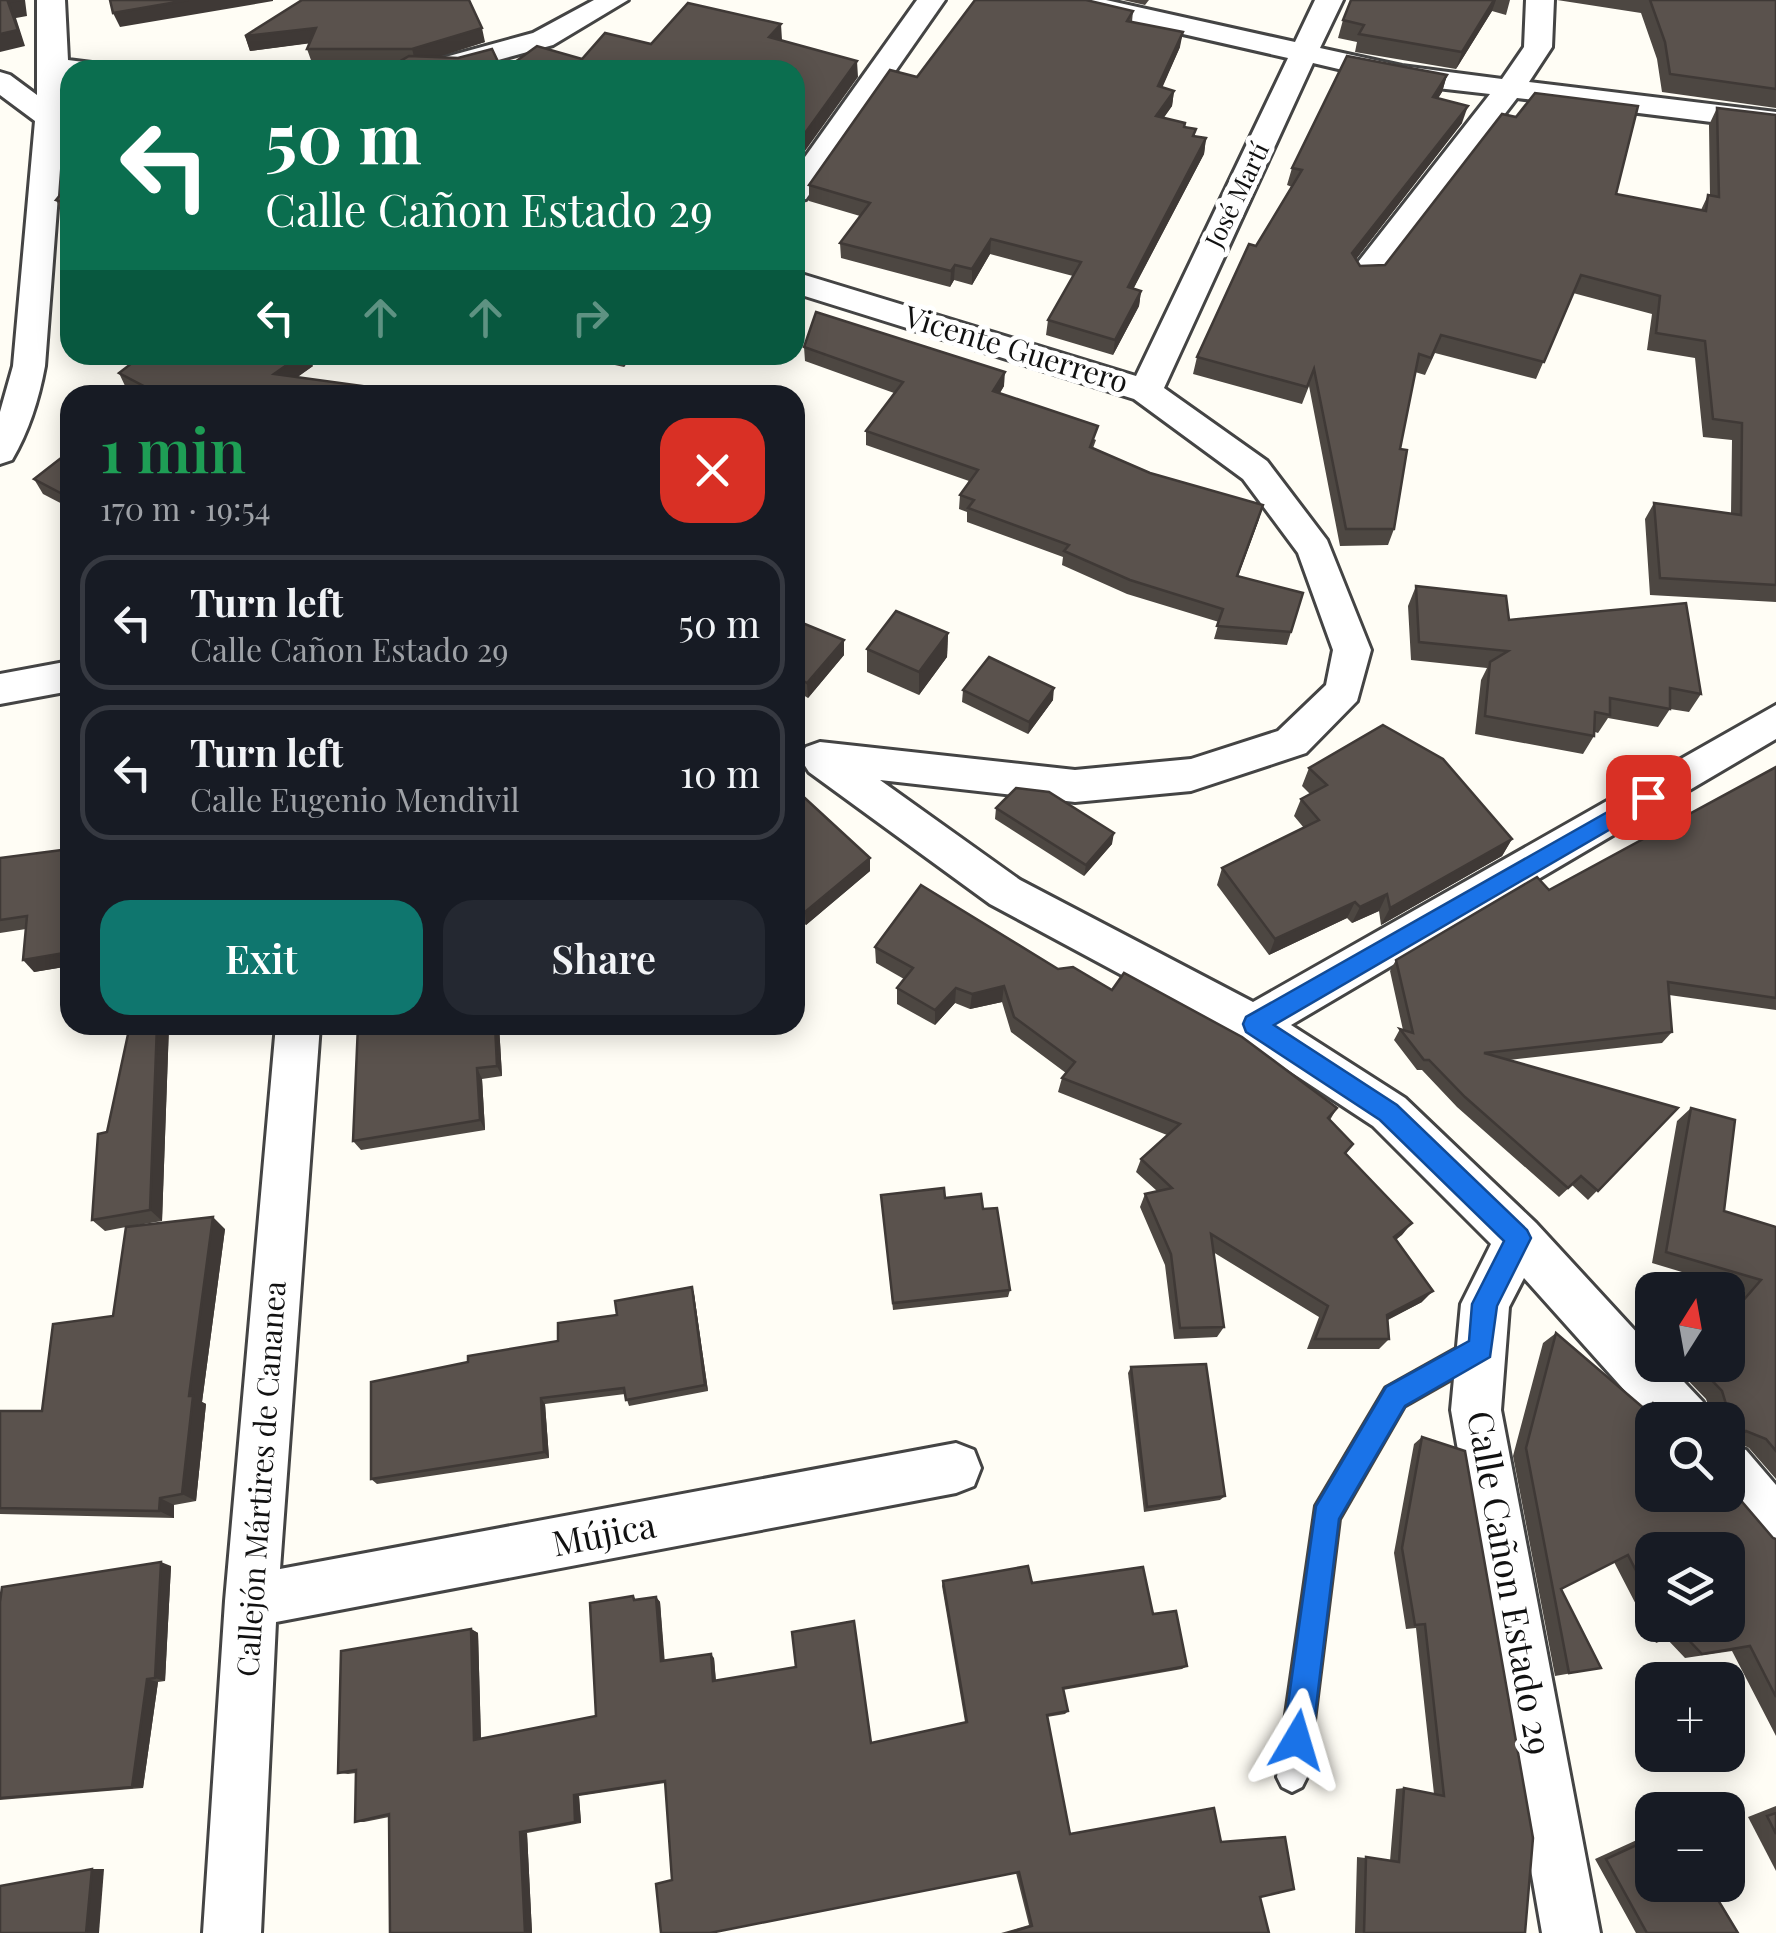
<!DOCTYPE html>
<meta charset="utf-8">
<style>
body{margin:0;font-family:"Playfair Display",serif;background:#242831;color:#f1f3f6;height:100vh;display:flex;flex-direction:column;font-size:38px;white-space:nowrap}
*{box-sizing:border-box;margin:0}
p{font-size:32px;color:#9ea1a6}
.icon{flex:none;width:55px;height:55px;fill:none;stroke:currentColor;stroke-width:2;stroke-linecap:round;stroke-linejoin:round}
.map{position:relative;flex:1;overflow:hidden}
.sheet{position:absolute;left:60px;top:385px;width:745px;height:650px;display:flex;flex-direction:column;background:#171b24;border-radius:30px;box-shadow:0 5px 25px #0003}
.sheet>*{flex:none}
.hud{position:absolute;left:60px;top:60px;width:745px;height:305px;border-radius:30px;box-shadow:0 5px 25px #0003;background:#0b6e4f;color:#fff;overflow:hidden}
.needle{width:65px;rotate:11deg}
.buttons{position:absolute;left:1635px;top:1272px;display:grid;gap:20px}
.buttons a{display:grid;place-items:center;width:110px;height:110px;border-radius:20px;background:#171b24;box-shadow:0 5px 25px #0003;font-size:50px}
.pin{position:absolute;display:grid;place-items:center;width:85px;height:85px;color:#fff;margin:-42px;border-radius:20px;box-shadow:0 5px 15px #0006}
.me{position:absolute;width:110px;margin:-55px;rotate:7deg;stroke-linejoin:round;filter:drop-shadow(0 0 8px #0008)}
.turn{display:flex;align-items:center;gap:35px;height:210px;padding:0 40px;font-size:45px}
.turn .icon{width:130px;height:130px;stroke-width:2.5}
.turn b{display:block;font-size:70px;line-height:85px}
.lanes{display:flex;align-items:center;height:95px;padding:0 40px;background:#0003;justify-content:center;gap:50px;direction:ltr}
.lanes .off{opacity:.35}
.round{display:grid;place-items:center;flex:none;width:105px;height:105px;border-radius:30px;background:#242831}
.summary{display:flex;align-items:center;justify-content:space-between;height:170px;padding:0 40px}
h1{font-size:60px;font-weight:600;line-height:75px;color:#1e9e55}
.action{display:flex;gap:20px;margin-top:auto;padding:20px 40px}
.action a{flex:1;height:115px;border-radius:30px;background:#0f766e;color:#fff;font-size:40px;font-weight:600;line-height:115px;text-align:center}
.action a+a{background:#242831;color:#f1f3f6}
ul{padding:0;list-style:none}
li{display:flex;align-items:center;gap:30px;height:135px;margin:0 20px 15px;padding:0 20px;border:5px solid #363941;border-radius:30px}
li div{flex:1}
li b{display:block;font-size:38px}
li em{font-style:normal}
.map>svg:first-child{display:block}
</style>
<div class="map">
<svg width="1776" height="1933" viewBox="0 0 1776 1933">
<rect width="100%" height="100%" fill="#fffdf5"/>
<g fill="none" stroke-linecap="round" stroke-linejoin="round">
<!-- service casing -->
<g stroke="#444" stroke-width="6">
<polygon id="service" points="1481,1335 1490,1339 1494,1348 1490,1357 1404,1406 1339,1519 1307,1777 1302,1787 1292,1792 1282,1787 1277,1777 1316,1506 1386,1388"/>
</g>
<!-- minor casing -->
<g stroke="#444" stroke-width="6">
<g id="minor">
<path d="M37,0H65L68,60L100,64L104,70H70L67,77L45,366C39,399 29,431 12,460L0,464V412L13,366L35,121L0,95V72L10,75L37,95Z"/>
<polygon points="594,0 628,0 553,45 462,70 416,70 420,64 533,33"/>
<polygon points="917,0 945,0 806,199 795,201 795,171"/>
<polygon points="1056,0 1106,0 1295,42 1315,0 1343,0 1320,48 1402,66 1502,79 1524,47 1526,0 1554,0 1552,47 1529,82 1776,112 1776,130 1517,98 1377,280 1355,280 1350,273 1355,266 1490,94 1402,84 1313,63 1164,388 1267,461 1327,540 1371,650 1357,701 1306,753 1191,791 1075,802 880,780 1020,880 1253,1002 1776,705 1776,739 1291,1025 1405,1098 1536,1223 1652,1349 1652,1365 1668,1365 1703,1402 1710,1420 1652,1421 1524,1278 1509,1307 1501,1410 1600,1933 1542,1933 1451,1410 1461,1304 1491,1244 1373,1126 1239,1038 990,904 809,772 800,758 806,747 820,742 1075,770 1191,759 1278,731 1326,685 1333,650 1298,553 1243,479 1134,399 795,293 795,272 1136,376 1288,58 1060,6"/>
<polygon points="70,661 70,691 0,704 0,674"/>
<polygon points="276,1025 320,1025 280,1569 956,1443 974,1450 981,1468 974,1486 956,1493 276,1622 261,1933 203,1933 225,1601"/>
<polygon points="1728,1443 1746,1450 1776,1485 1776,1550 1758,1542 1718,1495 1728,1495"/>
</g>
</g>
<!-- service -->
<use href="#service" fill="#fff" fill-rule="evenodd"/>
<!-- minor -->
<use href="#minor" fill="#fff" fill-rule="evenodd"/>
</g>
<!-- wall -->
<g fill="#4d4742" fill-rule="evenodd">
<polygon points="1123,0 1149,0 1145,5"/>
<polygon points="1351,0 1510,0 1506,15 1492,11 1456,69 1355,52 1357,42 1338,38 1343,20"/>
<polygon points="1557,0 1776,0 1776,108 1662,92 1657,59 1641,13"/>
<polygon points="1133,11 1132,22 1180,47 1162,87 1174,91 1172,106 1163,118 1185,127 1196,129 1194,137 1206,138 1204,154 1133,289 1141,291 1139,306 1113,355 1046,335 1048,320 1073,276 990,254 972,285 954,280 950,287 841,258 840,243 860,216 809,201 809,185 917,77"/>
<polygon points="245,36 485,42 438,57 502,70 396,64 312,63 307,49 309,43 250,51"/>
<polygon points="1447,75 1442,92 1438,98 1462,123 1356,259 1360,266 1385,265 1616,194 1701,210 1708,195 1710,196 1709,125 1717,108 1776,115 1776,602 1650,595 1645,519 1654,503 1731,514 1732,440 1703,437 1695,358 1647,350 1652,314 1573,293 1536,379 1435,353 1425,375 1415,372 1400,449 1394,529 1388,545 1340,546 1309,386 1302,404 1193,374 1197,357 1256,246 1292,187 1287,185 1292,168"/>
<polygon points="70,183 70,216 63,214 56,200"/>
<polygon points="804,347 1004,386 1000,393 1096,440 1093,448 1259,519 1238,576 1303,593 1287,645 1214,639 1219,622 1127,594 1062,565 1063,557 967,522 967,512 959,509 960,495 969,481 866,445 866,431 894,393 805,361"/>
<polygon points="126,355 313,366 297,377 428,395 140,395 126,388 119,373 130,364"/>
<polygon points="582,355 633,355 624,367 583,358"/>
<polygon points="70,451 70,508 43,494 34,479"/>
<polygon points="1416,586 1509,620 1701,694 1689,712 1670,709 1658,727 1608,718 1598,733 1595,732 1594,736 1583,754 1475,734 1481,680 1487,668 1411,660 1408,606"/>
<polygon points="795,620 844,640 844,655 808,698 795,690"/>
<polygon points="948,633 947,657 919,695 867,672 867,649"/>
<polygon points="963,690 1053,700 1028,734 962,702"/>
<polygon points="1776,767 1776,1010 1669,995 1672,1032 1662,1043 1509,1060 1678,1108 1588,1200 1572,1185 1559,1197 1457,1107 1422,1070 1417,1070 1394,1040 1400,1029 1403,1030 1390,971 1396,960 1549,890"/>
<polygon points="1309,768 1512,839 1502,856 1381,925 1379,911 1352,923 1347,918 1269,955 1217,885 1222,868 1304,828 1294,816 1301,799 1310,794 1302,786"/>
<polygon points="795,789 870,858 870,871 806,925 795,917"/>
<polygon points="996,808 1112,844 1084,876 995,819"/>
<polygon points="70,849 70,966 34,972 26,929 0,933 0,858"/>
<polygon points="875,947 1058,969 1112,990 1337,1108 1330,1120 1353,1144 1346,1154 1412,1223 1396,1240 1422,1302 1388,1320 1389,1339 1379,1349 1307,1349 1319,1317 1213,1252 1224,1327 1217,1337 1174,1339 1165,1265 1140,1207 1145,1194 1157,1191 1136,1172 1141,1159 1167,1135 1058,1092 1062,1078 1066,1073 1011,1032 1002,1002 970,1009 955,1003 935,1025 897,1004 897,988 904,979 876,963"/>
<polygon points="130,1025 169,1025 162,1221 132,1226 225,1229 202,1402 206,1404 196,1501 174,1505 174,1518 0,1514 0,1411 42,1411 113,1316 126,1227 105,1231 92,1220 107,1132"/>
<polygon points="499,1025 502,1076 482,1079 485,1130 361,1150 353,1141"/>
<path d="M1691,1108L1724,1211L1776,1227V1479L1749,1448L1741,1444V1484L1732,1488V1490L1773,1538L1776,1539V1736L1732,1651L1685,1658L1667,1639L1656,1643L1614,1562L1561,1589L1601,1668L1555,1676L1513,1456L1543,1343L1556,1333L1644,1409L1653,1403L1667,1416L1711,1414L1706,1399L1677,1369L1680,1365H1728V1311L1745,1291L1652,1263L1677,1121ZM1652,1550L1728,1625H1652Z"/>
<polygon points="881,1195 945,1198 983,1209 1010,1290 1008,1297 893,1310"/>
<polygon points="692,1287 694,1294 708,1391 629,1406 625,1394 545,1404 549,1458 377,1484 371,1479 468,1362 558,1341 617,1315"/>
<polygon points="1131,1367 1225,1496 1220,1500 1144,1512 1128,1373"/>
<polygon points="1422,1437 1525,1933 1355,1933 1357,1857 1390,1861 1396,1789 1404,1788 1434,1794 1416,1628 1406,1629 1394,1553 1414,1444"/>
<polygon points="171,1566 165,1681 158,1682 143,1788 0,1800 0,1602"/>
<polygon points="943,1581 1032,1583 1153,1614 1187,1666 1182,1669 1063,1690 1068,1711 1065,1714 1047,1717 1070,1834 1220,1841 1260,1897 1269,1933 1001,1933 1029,1925 1016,1873 672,1880 665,1783 579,1796 581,1823 527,1833 532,1933 390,1933 389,1817 364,1822 355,1822 356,1773 348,1774 338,1773 471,1629 478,1633 481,1739 596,1716 633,1596 636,1600 656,1597 660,1602 664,1661 714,1658 716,1681 871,1743 965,1722 942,1586"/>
<polygon points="1776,1806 1776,1871 1748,1817"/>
<polygon points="1650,1834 1652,1834 1652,1885 1738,1933 1636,1933 1595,1859"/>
</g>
<!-- shaded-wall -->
<g fill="#3f3936">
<polygon points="20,0 25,0 27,16 16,18 25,46 0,52 0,34 8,2"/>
<polygon points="188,0 273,0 273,1 120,27 113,13"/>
<polygon points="1494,0 1496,0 1492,11 1456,69 1462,52"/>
<polygon points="781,24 782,40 769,37"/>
<polygon points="316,28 320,42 250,51 245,36"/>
<polygon points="482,28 485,42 416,64 412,49"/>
<polygon points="1183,32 1180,47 1156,102 1158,86"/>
<polygon points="857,61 858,77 795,165 795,147"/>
<polygon points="1447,75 1442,92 1428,115 1433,97"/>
<polygon points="1174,91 1172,106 1154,132 1156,116"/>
<polygon points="1468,106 1462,123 1347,271 1352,253"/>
<polygon points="1206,138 1204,154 1126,303 1128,287"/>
<polygon points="991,239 990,254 972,285 972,269"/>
<polygon points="955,265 954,280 950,287 951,271"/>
<polygon points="1141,291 1139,306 1113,355 1115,340"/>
<polygon points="301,355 308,355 313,366 281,389 274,374"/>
<polygon points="622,355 633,355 624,367"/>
<polygon points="1005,372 1004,386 992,405 993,391"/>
<polygon points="1263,505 1259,519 1233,589 1237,576"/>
<polygon points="948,633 947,657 919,695 919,672"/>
<polygon points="844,640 844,655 808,698 807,683"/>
<polygon points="1054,688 1053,700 1028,734 1029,722"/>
<polygon points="1114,833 1112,844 1084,876 1086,865"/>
<polygon points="1512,839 1502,856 1381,925 1390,908"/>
<polygon points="870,858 870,871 806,925 805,912"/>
<polygon points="1387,894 1379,911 1352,923 1360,907"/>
<polygon points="1355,902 1347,918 1269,955 1275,939"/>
<polygon points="70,952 70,966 34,972 23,960"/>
<polygon points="1004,986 1002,1002 970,1009 972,994"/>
<polygon points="956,988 955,1003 935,1025 935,1010"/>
<polygon points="157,1025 169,1025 162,1221 150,1210"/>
<polygon points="495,1025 499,1025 502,1076 497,1066"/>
<polygon points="477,1068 482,1079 485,1130 480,1120"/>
<polygon points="213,1217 225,1229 202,1402 206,1404 196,1501 182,1494 189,1396"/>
<polygon points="1412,1223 1402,1235 1384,1249 1394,1237"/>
<polygon points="692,1287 694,1294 708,1391 705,1385"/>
<polygon points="1433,1291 1422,1302 1377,1325 1387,1315"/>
<polygon points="541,1398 545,1404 549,1458 544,1452"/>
<polygon points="160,1498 174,1505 174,1518 159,1511"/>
<polygon points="161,1562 171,1566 165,1681 155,1678"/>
<polygon points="656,1597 660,1602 665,1664 661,1661"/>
<polygon points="471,1629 478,1633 481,1742 474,1740"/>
<polygon points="711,1654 714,1658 716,1684 713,1681"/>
<polygon points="147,1679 158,1682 143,1788 132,1787"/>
<polygon points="574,1795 579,1796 581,1823 575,1822"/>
<polygon points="520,1832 527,1833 532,1933 525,1933"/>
<polygon points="92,1869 104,1869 99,1933 86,1933"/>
</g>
<!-- building -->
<g fill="#5a524d" stroke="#3f3936" stroke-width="2.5" fill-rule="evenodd">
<polygon points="0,0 20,0 8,2 18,30 0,34"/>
<polygon points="110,0 188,0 113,13"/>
<polygon points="302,0 469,0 482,28 412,49 307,49 316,28 245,36"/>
<polygon points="975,0 1086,0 1133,11 1127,21 1183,32 1158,86 1174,91 1156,116 1185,123 1184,127 1196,129 1193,136 1206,138 1128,287 1141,291 1115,340 1048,320 1081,262 991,239 972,269 955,265 951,271 840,243 870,203 809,185 890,70 917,77"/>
<polygon points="1351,0 1494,0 1462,52 1359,34 1364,25 1343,20"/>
<polygon points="1650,0 1776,0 1776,89 1670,74 1665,42"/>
<polygon points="688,3 781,24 769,37 857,61 795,147 795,70 504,70 537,46 582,59 605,33 651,44"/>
<polygon points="492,49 502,70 385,70 409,56 458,58"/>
<polygon points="1347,56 1447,75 1433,97 1468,106 1352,253 1360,266 1385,265 1502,114 1516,117 1535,93 1638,106 1616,194 1706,211 1708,195 1719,197 1717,108 1776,115 1776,585 1660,578 1654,503 1741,515 1742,423 1713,419 1705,341 1656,333 1660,296 1581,275 1544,362 1441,335 1431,358 1419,354 1400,449 1407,450 1394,529 1346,529 1314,369 1307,387 1197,357 1249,244 1256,246 1302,170 1292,168"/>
<polygon points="70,183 70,204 56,200"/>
<polygon points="816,312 1005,372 993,391 1098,426 1090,447 1150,473 1263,505 1237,576 1303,593 1291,632 1217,626 1223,609 1130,580 1064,551 1069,545 968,508 974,500 960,495 978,470 866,431 903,382 804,347"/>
<polygon points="127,355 301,355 274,374 428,395 161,395 119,373 136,360"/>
<polygon points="70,451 70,498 34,479"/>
<polygon points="1416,586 1506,596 1509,620 1686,603 1701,694 1670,688 1670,709 1610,698 1610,715 1595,712 1594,736 1485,716 1490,662 1508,651 1419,642"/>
<polygon points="896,611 948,633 919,672 867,649"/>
<polygon points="795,620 844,640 807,683 795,676"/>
<polygon points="989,657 1054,688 1029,722 963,690"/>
<polygon points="1383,725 1443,759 1512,839 1390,908 1387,894 1360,907 1355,902 1275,939 1222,868 1319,820 1301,799 1327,785 1309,768"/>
<polygon points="1776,767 1776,998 1668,982 1672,1032 1484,1053 1678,1108 1598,1191 1581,1176 1568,1188 1465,1097 1429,1060 1424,1060 1400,1029 1413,1033 1396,960 1537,877 1549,890"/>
<polygon points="1016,788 1049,792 1114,833 1086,865 996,808"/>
<polygon points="795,789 870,858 805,912 795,905"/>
<polygon points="70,849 70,952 23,960 27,916 0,920 0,858"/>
<polygon points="921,885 1058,969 1073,967 1112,990 1124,973 1242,1037 1337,1108 1328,1118 1353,1144 1345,1153 1412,1223 1394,1237 1433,1291 1387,1315 1389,1339 1315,1339 1328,1306 1211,1234 1224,1327 1180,1328 1171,1254 1145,1194 1172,1188 1141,1159 1180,1124 1062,1078 1075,1062 1014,1017 1004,986 972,994 956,988 935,1010 897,988 913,968 875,947"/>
<polygon points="130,1025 157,1025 150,1210 92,1220 98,1134 107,1132"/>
<polygon points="358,1025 495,1025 497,1066 477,1068 480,1120 353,1141"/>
<path d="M1691,1108L1735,1120L1724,1211L1776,1227V1451L1766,1439L1746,1431L1741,1435V1484L1732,1485V1490L1773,1538L1776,1539V1697L1750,1646L1702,1654L1678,1629L1672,1638L1665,1625H1728V1550H1652V1602L1628,1555L1561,1589L1601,1668L1569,1673L1526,1448L1556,1333L1647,1411L1653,1403L1667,1416L1729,1414L1722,1391L1697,1365H1728V1318L1761,1280L1666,1252ZM1652,1420H1728V1495H1652Z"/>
<polygon points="944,1188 945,1198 981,1194 983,1209 997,1208 1010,1290 893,1303 881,1195"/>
<polygon points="213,1217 189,1396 193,1396 182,1494 160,1498 159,1511 0,1508 0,1411 42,1411 53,1324 113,1316 126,1227"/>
<polygon points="692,1287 705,1385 626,1400 624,1388 541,1398 544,1452 371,1479 371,1382 468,1362 468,1356 558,1341 558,1323 617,1315 615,1301"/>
<polygon points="1206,1364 1225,1496 1147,1507 1131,1367"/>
<polygon points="1422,1437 1465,1451 1533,1838 1525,1933 1364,1933 1366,1857 1399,1862 1404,1788 1444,1796 1425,1624 1415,1625 1402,1548"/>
<polygon points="161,1562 155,1678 147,1679 132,1787 0,1798 0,1602 2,1587"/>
<polygon points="1028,1566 1032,1583 1143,1567 1153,1614 1176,1611 1187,1666 1063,1688 1068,1711 1047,1715 1070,1834 1214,1808 1221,1842 1285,1837 1294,1889 1260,1897 1269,1933 1008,1933 1032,1926 1019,1872 710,1933 661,1933 656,1884 672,1880 665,1781 574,1795 575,1822 520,1832 525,1933 390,1933 389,1814 355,1822 356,1770 338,1773 341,1651 471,1629 474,1740 596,1716 590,1603 633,1596 634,1600 656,1597 661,1661 711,1654 713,1681 796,1667 792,1632 854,1621 871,1743 967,1722 943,1581"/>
<polygon points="1776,1813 1776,1834 1767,1816"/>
<polygon points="1652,1838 1652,1885 1709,1885 1738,1933 1647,1933 1606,1859"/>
<polygon points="92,1869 86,1933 0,1933 0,1886"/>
</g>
<!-- route -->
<polygon fill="#1a73e8" stroke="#114b97" stroke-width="2.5" points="1648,789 1655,791 1658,797 1655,803 1274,1025 1397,1105 1527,1230 1531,1238 1497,1306 1490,1357 1405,1406 1339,1519 1312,1740 1308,1750 1297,1755 1287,1750 1283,1740 1316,1506 1386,1387 1469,1341 1472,1304 1504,1241 1380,1120 1246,1032 1243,1024 1246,1017"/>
<g text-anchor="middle" stroke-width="10" stroke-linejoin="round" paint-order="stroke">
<!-- far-street labels -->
<g font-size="25" fill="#111" stroke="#fff">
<text transform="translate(1237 195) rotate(-64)" y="9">José Martí</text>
</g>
<!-- street labels -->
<g font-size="30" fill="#111" stroke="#fff">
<text transform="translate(1016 350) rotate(17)" y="10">Vicente Guerrero</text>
<text transform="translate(262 1479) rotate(-86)" y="10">Callejón Mártires de Cananea</text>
</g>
<!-- near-street labels -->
<g font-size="35" fill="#111" stroke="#fff">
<text transform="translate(604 1535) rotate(-11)" y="12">Mújica</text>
<text transform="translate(1509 1583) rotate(80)" y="12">Calle Cañon Estado 29</text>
</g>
</g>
</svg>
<div class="buttons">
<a><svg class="needle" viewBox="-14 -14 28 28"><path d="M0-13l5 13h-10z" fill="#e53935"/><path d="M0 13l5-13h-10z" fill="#9ea1a6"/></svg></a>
<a><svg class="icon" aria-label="search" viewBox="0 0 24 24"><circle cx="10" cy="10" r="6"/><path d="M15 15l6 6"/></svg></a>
<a><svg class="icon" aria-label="layers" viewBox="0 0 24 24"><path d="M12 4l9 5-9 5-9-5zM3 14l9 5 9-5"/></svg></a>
<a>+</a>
<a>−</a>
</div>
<div class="pin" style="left:1648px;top:797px;background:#d93025"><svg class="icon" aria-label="arrive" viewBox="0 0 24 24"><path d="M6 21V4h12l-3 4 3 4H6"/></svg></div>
<svg class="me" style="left:1297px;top:1740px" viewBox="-20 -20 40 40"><path d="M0-17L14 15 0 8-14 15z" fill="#1a73e8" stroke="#fff" stroke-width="4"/></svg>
<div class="hud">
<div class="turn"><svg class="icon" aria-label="left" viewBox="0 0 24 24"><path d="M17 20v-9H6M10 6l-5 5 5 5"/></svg><div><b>50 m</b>Calle Cañon Estado 29</div></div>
<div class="lanes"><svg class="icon" aria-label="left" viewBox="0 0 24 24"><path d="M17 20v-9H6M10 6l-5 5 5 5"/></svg><svg class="icon off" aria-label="ahead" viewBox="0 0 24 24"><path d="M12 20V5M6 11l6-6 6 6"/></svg><svg class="icon off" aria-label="ahead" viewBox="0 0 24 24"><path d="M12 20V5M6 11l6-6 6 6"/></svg><svg class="icon off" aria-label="right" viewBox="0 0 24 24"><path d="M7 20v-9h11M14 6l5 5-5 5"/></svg></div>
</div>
<section class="sheet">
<div class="summary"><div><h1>1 min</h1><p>170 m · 19:54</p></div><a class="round" style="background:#d93025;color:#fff"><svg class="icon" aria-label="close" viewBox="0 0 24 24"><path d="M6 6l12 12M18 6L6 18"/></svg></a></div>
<ul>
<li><svg class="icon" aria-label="left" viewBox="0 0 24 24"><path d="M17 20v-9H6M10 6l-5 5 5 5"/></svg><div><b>Turn left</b><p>Calle Cañon Estado 29</p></div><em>50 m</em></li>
<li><svg class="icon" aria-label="left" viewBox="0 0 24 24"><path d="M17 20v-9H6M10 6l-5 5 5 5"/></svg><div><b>Turn left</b><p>Calle Eugenio Mendivil</p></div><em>10 m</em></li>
</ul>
<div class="action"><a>Exit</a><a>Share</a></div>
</section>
</div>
